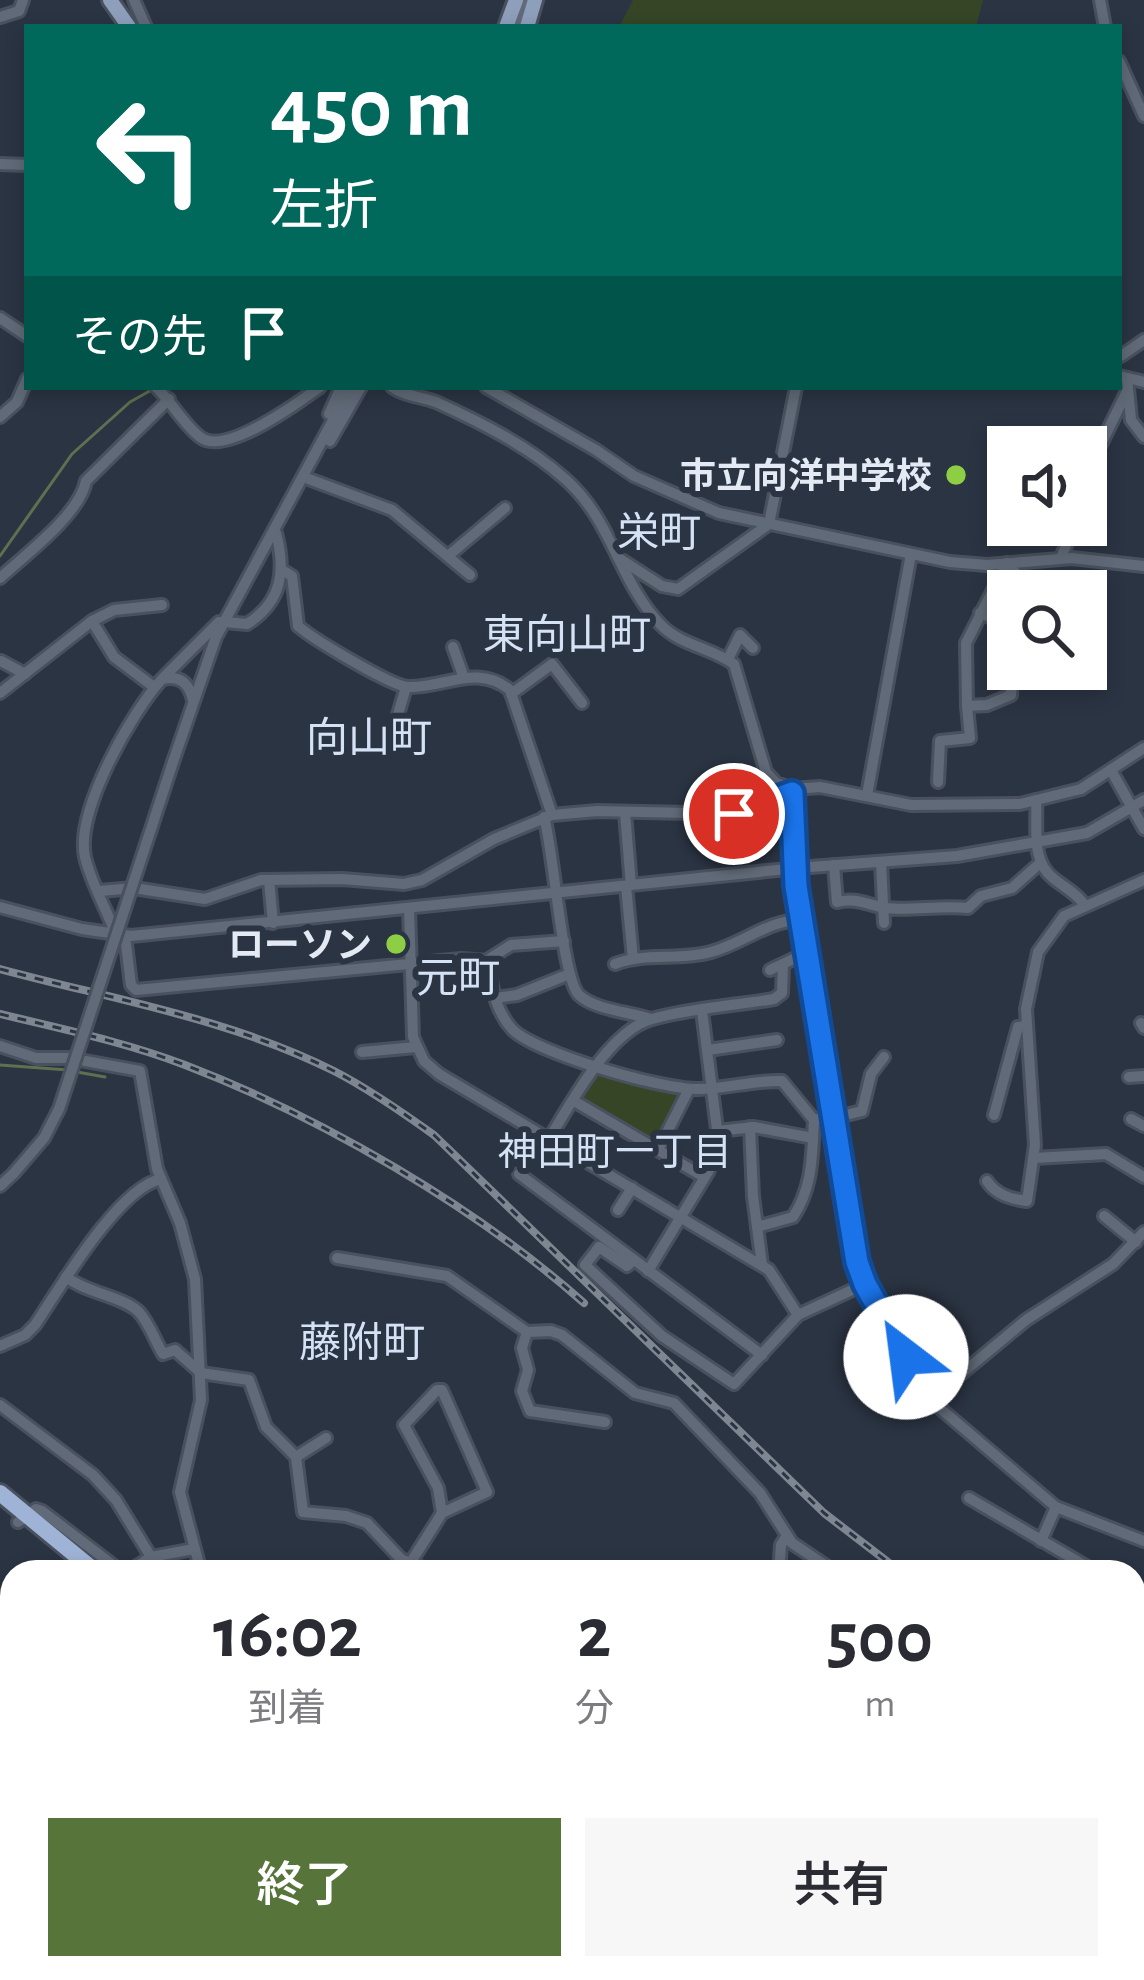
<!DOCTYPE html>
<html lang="ja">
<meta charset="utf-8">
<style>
body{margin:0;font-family:"Alegreya Sans","Noto Sans JP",sans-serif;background:#f7f7f7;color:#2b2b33;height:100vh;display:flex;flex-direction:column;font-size:45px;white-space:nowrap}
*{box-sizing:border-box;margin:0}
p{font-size:39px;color:#7c7c81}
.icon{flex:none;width:66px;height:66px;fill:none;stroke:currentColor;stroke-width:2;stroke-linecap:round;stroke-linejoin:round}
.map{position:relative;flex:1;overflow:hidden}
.drawer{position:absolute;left:0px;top:1560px;width:1146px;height:420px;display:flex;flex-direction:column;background:#fff;border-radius:36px 36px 0 0;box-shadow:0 6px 18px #0003}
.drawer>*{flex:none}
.guide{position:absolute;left:24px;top:24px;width:1098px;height:366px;border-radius:0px;box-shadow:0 6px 18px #0003;background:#00695c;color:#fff;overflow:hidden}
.fabs{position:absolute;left:987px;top:426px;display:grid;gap:24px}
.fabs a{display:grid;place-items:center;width:120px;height:120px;border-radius:0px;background:#fff;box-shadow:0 6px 18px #0003;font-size:60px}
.pin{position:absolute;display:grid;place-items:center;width:102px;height:102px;color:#fff;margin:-51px;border:6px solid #fff;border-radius:50%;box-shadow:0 3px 12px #0007}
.me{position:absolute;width:132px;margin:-66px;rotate:330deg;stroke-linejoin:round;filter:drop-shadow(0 0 9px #0008)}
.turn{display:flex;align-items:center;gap:42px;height:252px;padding:0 48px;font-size:54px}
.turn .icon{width:156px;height:156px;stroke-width:2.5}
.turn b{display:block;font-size:84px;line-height:102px}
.then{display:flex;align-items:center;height:114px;padding:0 48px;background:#0003;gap:24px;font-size:45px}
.eta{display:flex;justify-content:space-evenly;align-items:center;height:204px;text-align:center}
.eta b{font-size:72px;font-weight:600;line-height:84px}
.button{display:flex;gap:24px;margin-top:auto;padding:24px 48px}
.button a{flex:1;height:138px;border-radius:0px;background:#57743b;color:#fff;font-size:48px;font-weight:600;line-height:138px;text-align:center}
.button a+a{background:#f7f7f7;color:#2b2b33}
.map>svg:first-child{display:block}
</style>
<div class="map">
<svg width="1144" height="1980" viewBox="0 0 1144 1980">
<rect width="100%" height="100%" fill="#2b3443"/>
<!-- green -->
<g fill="#354526">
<polygon points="633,0 983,0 976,27 619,27"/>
<polygon points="603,1071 684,1091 659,1143 654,1145 580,1102 596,1074"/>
</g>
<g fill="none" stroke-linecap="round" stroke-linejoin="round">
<!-- stream -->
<g stroke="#5e704f" stroke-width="3">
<polyline points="0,556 72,454 130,402 155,388"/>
<polyline points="0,1065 68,1070"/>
<polyline points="77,1072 105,1077"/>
</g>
<!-- minor casing -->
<g stroke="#49515f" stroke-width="16">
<g id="minor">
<polyline points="134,0 146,27"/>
<polyline points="1100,0 1105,27"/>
<polyline points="0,17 19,11 23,0"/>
<polyline points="515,27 524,0"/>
<polyline points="1119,61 1144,116"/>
<polyline points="0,164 27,165"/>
<polyline points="0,318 27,336"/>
<polyline points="1121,356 1144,340"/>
<polyline points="1119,376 1144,382"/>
<polyline points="1127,378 1131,420 1144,437"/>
<path d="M156,387C171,401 183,424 200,437C225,457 299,402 320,387"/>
<path d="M392,387C407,397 420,396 436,402C480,422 528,446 564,478C613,520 618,581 661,625C680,645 712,648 734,664L766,772L776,783L793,789"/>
<polyline points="486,387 596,450 634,476 719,513 950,562 987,565 1072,558 1144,566"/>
<polyline points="329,414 341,387"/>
<polyline points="0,417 17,402 27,379"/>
<polyline points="330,441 361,387"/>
<polyline points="1086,475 1127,391"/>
<polyline points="306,478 392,510 470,575"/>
<polyline points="448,556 505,508"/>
<polyline points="1061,558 1074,525"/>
<polyline points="620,559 662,586 678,589 769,524 796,387"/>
<polyline points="1007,563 966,643 967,706 987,705 1011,695 1012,669"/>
<polyline points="1007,563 1021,579 1045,591"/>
<path d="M282,570L292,576L298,626C313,639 391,686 408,687C445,688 477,663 510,690L552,815"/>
<path d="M0,578C25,555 80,514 86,481L169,399"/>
<polyline points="980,613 1008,625"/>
<polyline points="92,621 114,657 154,687"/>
<path d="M225,622L247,624C282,602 286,571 276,533"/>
<polyline points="453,647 464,678"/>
<polyline points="728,659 740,635 753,648"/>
<polyline points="1,661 25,674"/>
<polyline points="164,677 219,622"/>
<polyline points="0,693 92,621 114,610 162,605"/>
<polyline points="511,694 552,664 582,703"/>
<polyline points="392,735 406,687"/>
<polyline points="173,762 216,637 351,387"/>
<polyline points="1112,772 1144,829"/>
<polyline points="938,782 940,741 970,738 967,706"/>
<polyline points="792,793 796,886 857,1262 865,1284 935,1404 1056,1507 1144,1541"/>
<polyline points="867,795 911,554"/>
<path d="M1036,800C1038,827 1030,860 1053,878C1065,888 1074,891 1084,904"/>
<polyline points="625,813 631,885"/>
<path d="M544,817C554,852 562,978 579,995C595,1010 630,1012 651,1019"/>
<polyline points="881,863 884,923"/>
<path d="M834,865L837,902C857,897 867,905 886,908C908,911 942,905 968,908L981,896L1012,888L1039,864"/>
<polyline points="269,880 273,923"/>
<polyline points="626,886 633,959"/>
<polyline points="100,891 134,888 205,899 261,880 342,879 404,884 422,880 494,839 552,815 597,811 734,814 775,801 793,789 820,787 911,805 1020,804 1081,789 1144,748"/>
<polyline points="0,907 82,929 131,936 797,868 957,856 1087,833 1144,800"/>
<polyline points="409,909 413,1037 424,1061 439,1074 769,1270 798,1315"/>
<path d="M116,935C107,910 91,883 85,857C75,811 132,712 162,679C180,675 189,683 193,700"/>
<polyline points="125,936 131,985 136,990 461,959 489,961"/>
<path d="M564,941L511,945L489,959C490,984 495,1010 512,1029C535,1053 663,1090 698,1089C726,1089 754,1080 782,1081L814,1120L833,1116"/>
<path d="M615,964C646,952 679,961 711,952C742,944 768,920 801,920"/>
<polyline points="770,970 806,953"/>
<polyline points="495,998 517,995 567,975"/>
<polyline points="1141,1023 1144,1028"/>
<polyline points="0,1046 36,1058 69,1058 140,1071 157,1169 180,1223 195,1279 201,1400 180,1492 201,1572"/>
<polyline points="708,1050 777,1040"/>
<polyline points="362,1052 416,1047"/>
<polyline points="1129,1077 1144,1076"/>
<polyline points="574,1101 704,1177"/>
<polyline points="994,1115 1018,1027 1026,1026"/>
<polyline points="834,1118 862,1111 871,1074 884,1057"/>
<polyline points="1131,1119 1144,1126"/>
<polyline points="750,1127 753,1196 762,1265"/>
<polyline points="718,1131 754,1127 813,1138"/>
<path d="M549,1139C571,1103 609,1031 652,1019C686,1009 738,1005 774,999L782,993L783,966"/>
<polyline points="658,1150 689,1089"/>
<polyline points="1034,1158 1106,1154 1144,1177"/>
<polyline points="519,1174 762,1355"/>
<path d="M987,1181C996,1195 1011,1199 1027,1201L1035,1145L1026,1009L1038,952L1064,916L1144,880"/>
<polyline points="0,1186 14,1173"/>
<polyline points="618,1210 632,1188"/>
<polyline points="1104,1216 1136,1242"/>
<path d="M757,1227L793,1217C813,1187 812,1155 814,1120"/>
<polyline points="337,1258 447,1276 527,1332 551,1331 562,1335 635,1393 674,1403 760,1493 792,1543 835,1572"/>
<polyline points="634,1260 627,1266 599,1247 585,1265 662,1336 734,1384 798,1315 865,1284"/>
<polyline points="648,1271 708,1172 719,1145 702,1011"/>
<path d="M66,1277C87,1293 121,1296 138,1311C149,1322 155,1341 163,1354L175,1350L201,1373L249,1380L266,1427L296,1457L303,1512L346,1516L367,1523L401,1559L432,1572"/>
<polyline points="527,1332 522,1348 528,1370 522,1391 530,1411 605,1422"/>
<path d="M0,1346L25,1335L35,1325C60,1288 118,1188 161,1179"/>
<polyline points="931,1399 1026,1320 1113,1264 1144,1232"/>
<polyline points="0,1405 93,1475 116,1500 151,1557"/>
<polyline points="296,1457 326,1438"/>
<polyline points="969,1498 1096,1572"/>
<polyline points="18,1522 36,1509 42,1511 122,1572"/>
<polyline points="1041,1541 1056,1507"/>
<polyline points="411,1562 442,1513 487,1492 442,1390 437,1390 404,1425 438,1488 442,1513"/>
<polyline points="128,1572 151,1557 194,1549"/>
<polyline points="368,1572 380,1572"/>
<polyline points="779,1572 781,1545 786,1537"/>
<polyline points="1134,1593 1144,1598"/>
<polyline points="0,1732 12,1724"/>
<polyline points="1134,1755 1144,1759"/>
<polyline points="0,1886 12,1835"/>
<polyline points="0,1920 12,1941"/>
<polyline points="26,1968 32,1980"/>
<polyline points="493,1968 501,1980"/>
<polyline points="880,1968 896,1980"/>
<polyline points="1107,1968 1144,1974"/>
<polyline points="332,1974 333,1968"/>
<polyline points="292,1975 317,1968"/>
<polyline points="137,1979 139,1980"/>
<polyline points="226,1980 292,1975 293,1980"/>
<polyline points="403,1980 409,1968"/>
<polyline points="433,1980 436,1980"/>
<polyline points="1035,1980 1036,1968"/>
</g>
</g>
<!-- major casing -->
<g stroke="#49515f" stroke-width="20">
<g id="major">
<polyline points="110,0 129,27"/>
<polyline points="506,27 516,0"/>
<polyline points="527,27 535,0"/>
</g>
</g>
<!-- highway casing -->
<g stroke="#49515f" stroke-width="22">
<g id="highway">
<polyline points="0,1493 96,1572"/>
<polyline points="1134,1847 1144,1844"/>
</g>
</g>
<!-- minor -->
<use href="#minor" stroke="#616a78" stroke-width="10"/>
<!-- major -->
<use href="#major" stroke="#8d9fbb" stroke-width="14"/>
<!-- highway -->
<use href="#highway" stroke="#9fb3d6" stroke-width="16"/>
<!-- rail casing -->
<g stroke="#7e8692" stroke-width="8">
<g id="rail">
<path d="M0,969C111,999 231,1019 334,1071C369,1089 402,1112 434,1135L824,1513L901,1572"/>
<path d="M0,1014C62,1029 125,1042 185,1065C321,1117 476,1207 584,1303"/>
<polyline points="1134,1670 1144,1673"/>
</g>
</g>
<!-- rail -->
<use href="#rail" stroke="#2b3443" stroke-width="3" stroke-dasharray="9" stroke-linecap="butt"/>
<!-- minor-bridge casing -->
<g stroke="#49515f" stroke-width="16" stroke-linecap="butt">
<polyline id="minor-bridge" points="14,1173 44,1138 59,1109 173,762"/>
</g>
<!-- minor-bridge -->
<use href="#minor-bridge" stroke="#616a78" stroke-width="10"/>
</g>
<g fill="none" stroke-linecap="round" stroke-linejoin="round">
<!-- route casing -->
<g stroke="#114b97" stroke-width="30">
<polyline id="route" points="734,814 792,793 796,886 857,1262 865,1284 906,1357"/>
</g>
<!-- route -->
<use href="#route" stroke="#1a73e8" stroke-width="21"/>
</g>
<!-- markers -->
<g fill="#8dce44" stroke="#2b3443" stroke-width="4.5">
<circle cx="956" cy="475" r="12"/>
<circle cx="396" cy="944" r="12"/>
</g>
<g text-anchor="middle" stroke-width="12" stroke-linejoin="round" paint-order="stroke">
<!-- poi labels -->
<g font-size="36" font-weight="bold" fill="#e4eaf3" stroke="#2b3443" text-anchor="end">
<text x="932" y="488">市立向洋中学校</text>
<text x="372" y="957">ローソン</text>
</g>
<!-- neighbourhood labels -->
<g font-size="39" fill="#d5e1f4" stroke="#2b3443">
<text x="615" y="1165">神田町一丁目</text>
</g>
<!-- quarter labels -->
<g font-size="42" fill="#d5e1f4" stroke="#2b3443">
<text x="659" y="547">栄町</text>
<text x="567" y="649">東向山町</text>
<text x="369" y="752">向山町</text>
<text x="458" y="992">元町</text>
<text x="362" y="1357">藤附町</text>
</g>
</g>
</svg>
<div class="fabs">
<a><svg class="icon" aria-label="sound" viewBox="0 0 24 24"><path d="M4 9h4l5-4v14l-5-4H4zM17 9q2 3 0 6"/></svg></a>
<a><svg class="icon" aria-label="search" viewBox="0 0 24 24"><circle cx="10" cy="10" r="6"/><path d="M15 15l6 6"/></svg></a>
</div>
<div class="pin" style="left:734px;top:814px;background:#d93025"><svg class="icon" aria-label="arrive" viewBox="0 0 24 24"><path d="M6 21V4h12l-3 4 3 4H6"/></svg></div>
<svg class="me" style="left:906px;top:1357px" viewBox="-20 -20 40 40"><circle r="19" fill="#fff"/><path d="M0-13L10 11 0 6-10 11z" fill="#1a73e8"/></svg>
<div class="guide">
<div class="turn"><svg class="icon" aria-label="left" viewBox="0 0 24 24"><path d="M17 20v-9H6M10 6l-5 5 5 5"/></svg><div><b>450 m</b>左折</div></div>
<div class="then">その先<svg class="icon" aria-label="arrive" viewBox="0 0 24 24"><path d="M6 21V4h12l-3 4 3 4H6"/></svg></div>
</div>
<section class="drawer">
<div class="eta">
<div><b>16:02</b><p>到着</p></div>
<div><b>2</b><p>分</p></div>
<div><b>500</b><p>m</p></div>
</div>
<div class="button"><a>終了</a><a>共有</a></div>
</section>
</div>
